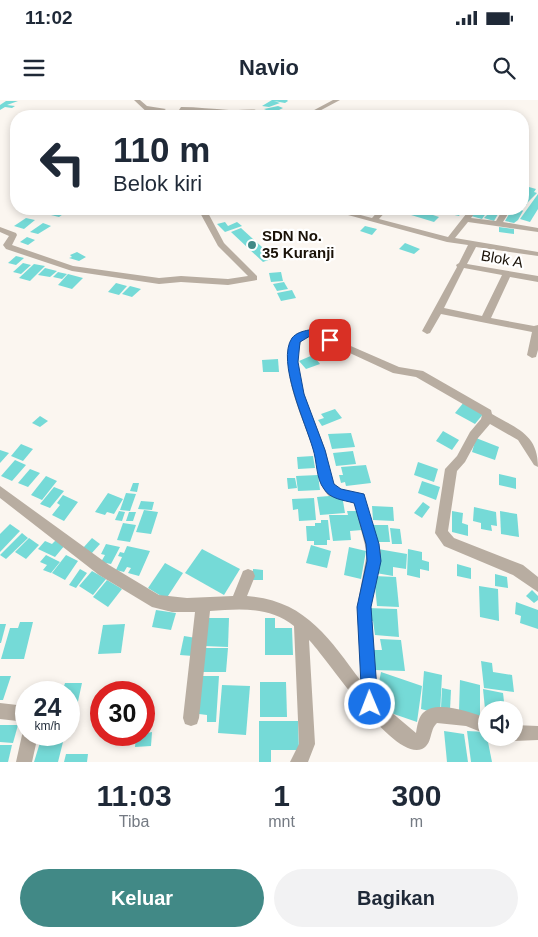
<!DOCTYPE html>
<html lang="id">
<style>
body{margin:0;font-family:Arial,sans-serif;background:#f2f2f3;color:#1f2937;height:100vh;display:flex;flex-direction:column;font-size:19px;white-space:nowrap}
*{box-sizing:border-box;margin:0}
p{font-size:16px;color:#747a83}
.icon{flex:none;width:28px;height:28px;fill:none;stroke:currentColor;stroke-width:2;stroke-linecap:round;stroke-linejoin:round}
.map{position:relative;height:662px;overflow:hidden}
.drawer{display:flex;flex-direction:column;background:#fff;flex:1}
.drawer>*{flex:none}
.banner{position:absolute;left:10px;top:10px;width:519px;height:105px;border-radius:20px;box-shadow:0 2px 8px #0003;background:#fff;color:#1f2937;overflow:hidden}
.buttons{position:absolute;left:478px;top:601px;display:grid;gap:10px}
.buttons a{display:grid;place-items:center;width:45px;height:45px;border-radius:50%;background:#fff;box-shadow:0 2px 8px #0003;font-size:25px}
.speed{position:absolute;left:15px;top:581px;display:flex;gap:10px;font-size:25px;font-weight:700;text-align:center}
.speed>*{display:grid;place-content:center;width:65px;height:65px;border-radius:50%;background:#fff;box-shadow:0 2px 8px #0003;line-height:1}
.speed small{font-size:12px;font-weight:400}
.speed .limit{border:8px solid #d22;background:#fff;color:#111}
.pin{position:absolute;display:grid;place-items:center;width:42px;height:42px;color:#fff;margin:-21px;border-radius:10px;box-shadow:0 2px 8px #0006}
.me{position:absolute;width:55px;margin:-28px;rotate:359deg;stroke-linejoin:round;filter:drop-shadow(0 0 4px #0008)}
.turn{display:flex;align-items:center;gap:18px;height:105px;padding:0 20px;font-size:22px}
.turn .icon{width:65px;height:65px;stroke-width:2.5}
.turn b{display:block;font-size:35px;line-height:42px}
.eta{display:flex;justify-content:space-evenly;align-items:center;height:85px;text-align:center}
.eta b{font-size:30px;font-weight:700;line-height:35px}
.primary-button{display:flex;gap:10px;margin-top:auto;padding:10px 20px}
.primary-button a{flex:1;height:58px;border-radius:30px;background:#418986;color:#fff;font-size:20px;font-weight:700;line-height:58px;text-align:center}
.primary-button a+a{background:#f2f2f3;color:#1f2937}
.status{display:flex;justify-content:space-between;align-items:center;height:35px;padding:0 25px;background:#fff;direction:ltr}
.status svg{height:14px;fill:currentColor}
header{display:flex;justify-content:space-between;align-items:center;height:65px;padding:0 20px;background:#fff;font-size:22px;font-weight:700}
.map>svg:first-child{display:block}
</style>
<div class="status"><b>11:02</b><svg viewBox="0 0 49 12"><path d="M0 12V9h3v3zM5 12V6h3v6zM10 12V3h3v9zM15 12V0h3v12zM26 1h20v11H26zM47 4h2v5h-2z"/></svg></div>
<header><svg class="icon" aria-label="menu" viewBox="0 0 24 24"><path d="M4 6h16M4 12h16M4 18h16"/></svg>Navio<svg class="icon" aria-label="search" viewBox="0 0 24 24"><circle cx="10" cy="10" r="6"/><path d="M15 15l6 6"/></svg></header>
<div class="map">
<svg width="538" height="662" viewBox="0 0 538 662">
<rect width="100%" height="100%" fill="#fbf6f0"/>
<!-- building -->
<g fill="#75dad7">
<polygon points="272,0 287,0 288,1 285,3 274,1 280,3 269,7 262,6"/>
<polygon points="6,1 18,1 7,5 15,6 12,8 5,7 0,10 0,5"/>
<polygon points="278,6 283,8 273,13 264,9"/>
<polygon points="529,87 536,89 534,92 537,93 527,103 522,102 522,97"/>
<polygon points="538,94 538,109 530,122 520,119"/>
<polygon points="522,103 527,104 522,110 523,111 518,120 514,123 505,121 512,109 522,109"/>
<polygon points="239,109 256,109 251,114 237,110"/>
<polygon points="400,109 415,109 439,117 434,122 398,111"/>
<polygon points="448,109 463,109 459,116 446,113"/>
<polygon points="475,109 489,109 482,119 471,116"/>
<polygon points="493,109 501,109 494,121 484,118"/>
<polygon points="58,110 66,112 59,117 51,115"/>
<polygon points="26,118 35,120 24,129 14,126"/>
<polygon points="225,122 228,126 237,122 242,126 225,132 217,124"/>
<polygon points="43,123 51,126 38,134 30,132"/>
<polygon points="365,126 377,129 372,135 360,131"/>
<polygon points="499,127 514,129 514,134 499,132"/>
<polygon points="241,128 274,158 263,162 231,132"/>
<polygon points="27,137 35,140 28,145 20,142"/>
<polygon points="405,143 420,149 414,154 399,149"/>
<polygon points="77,152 86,157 79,161 69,158 72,157 70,155"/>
<polygon points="16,156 24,158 16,165 8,163"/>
<polygon points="23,163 31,165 21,174 13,172"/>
<polygon points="34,164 45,166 30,181 19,178"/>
<polygon points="45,168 57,171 50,177 38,175"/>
<polygon points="58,172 67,174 62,179 53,177"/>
<polygon points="281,172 283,181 271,182 269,173"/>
<polygon points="68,174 83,178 72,189 58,185"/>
<polygon points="284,182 288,189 277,191 273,184"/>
<polygon points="116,183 127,186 119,195 108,192"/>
<polygon points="130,186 141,189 132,197 122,194"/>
<polygon points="292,190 296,198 281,201 277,193"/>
<polygon points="313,255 320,264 306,269 299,261"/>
<polygon points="278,259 279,272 263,272 262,260"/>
<polygon points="464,302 484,313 475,324 455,313"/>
<polygon points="335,309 342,318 322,326 318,320 324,318 321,314"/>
<polygon points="40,316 48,321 40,327 32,323"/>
<polygon points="443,331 459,340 452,350 436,341"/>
<polygon points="351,333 355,347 332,349 328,334"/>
<polygon points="476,338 499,347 495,360 472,352"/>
<polygon points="21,344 33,349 23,361 11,356"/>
<polygon points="0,350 9,353 0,363"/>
<polygon points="353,351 356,364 336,366 333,353"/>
<polygon points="313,356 315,368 298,369 297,357"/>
<polygon points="15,360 26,365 12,381 1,376"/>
<polygon points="418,362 438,369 434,382 414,375"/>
<polygon points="366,365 371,383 346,386 345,382 341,383 339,375 343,375 341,367"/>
<polygon points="30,369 40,373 28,387 18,383"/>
<polygon points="499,374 516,378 516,389 499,385"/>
<polygon points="318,375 320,390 298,391 296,376"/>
<polygon points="46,376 57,381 42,400 31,395"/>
<polygon points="287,378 295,378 297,388 288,389"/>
<polygon points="422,381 440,387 436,400 418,393"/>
<polygon points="133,383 139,383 137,392 130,391"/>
<polygon points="54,387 64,391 50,408 40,404"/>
<polygon points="108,393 123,399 114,414 107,412 105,415 95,412"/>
<polygon points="126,393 136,394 130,411 120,410"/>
<polygon points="63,395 78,402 64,421 52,415 60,405 57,403"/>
<polygon points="342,395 345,413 320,415 317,397"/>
<polygon points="314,398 316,420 299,421 298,409 293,410 292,399"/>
<polygon points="141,401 154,402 152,410 138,409"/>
<polygon points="423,402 430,407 422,418 414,413"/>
<polygon points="372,406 393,407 394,421 373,420"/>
<polygon points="474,407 496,412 497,426 491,425 492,431 481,429 481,423 473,421"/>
<polygon points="144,410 158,412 151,434 136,432"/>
<polygon points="119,411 125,412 122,421 115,420"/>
<polygon points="347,411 359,411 362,430 350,431 351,440 333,441 329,415 348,415"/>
<polygon points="452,411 463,413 462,423 468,425 468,436 452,432"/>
<polygon points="500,411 517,414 519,437 501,434"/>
<polygon points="129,412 136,412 133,421 126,421"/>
<polygon points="321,420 328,420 330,440 327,440 327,445 314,445 314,441 307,441 306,426 315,426 315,423 321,423"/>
<polygon points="123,423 136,425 130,442 117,440"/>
<polygon points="10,424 20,431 0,452 0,434"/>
<polygon points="372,425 388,425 390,442 374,442"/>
<polygon points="390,428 400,429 402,444 392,444"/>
<polygon points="22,433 28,438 6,459 0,455"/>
<polygon points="29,438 39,445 26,459 15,452"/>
<polygon points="92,438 100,444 91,454 83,448"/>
<polygon points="56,440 65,445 55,457 38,449 45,441 52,444"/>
<polygon points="106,444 120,447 111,464 101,462 105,455 101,454"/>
<polygon points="311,445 331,451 327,468 306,463"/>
<polygon points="127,446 150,451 139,476 128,473 131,468 127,467 124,472 116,470 122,457 118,456 120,452 124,453"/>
<polygon points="349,447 366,451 361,479 344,475"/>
<polygon points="202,449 240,469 224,495 185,473"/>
<polygon points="378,449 407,454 406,469 393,467 393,476 376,473"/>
<polygon points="408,449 422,452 422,460 429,462 429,471 420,469 420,478 407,475"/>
<polygon points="46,455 60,462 51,473 43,470 47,465 40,462"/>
<polygon points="66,455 78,461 65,480 52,473"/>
<polygon points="165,463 183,473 166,499 148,488"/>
<polygon points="457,464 471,468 471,479 457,476"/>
<polygon points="80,469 87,473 76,488 69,485"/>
<polygon points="253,469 263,470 263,480 253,480"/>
<polygon points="92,471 106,479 93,495 79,486"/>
<polygon points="495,474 507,477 508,488 495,486"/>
<polygon points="374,476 396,477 399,507 377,506"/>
<polygon points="107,480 122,489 108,507 93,497"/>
<polygon points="479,486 498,489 499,521 480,517"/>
<polygon points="532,490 538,496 538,500 534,503 526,496"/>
<polygon points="516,502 538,510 538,529 520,523 521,516 515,514"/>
<polygon points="367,508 397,509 399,537 375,535 373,521 368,521"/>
<polygon points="156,510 176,513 171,530 152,527"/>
<polygon points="207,518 229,518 228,547 204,546"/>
<polygon points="265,518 275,518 275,528 292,528 293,555 265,555"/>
<polygon points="20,522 33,522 24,559 1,559 10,528 18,528"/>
<polygon points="0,524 6,524 1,543 0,543"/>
<polygon points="125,524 121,553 98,554 103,525"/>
<polygon points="184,536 196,538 193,556 180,555"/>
<polygon points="380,539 401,540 405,571 374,570 372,550 382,550"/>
<polygon points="205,548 228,548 226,572 203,572"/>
<polygon points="481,561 492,563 493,572 512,575 514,592 484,588"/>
<polygon points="424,571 442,575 440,614 421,609"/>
<polygon points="381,572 422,586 417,622 385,611 386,601 376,598"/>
<polygon points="0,576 11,576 3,600 0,600"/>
<polygon points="196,576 219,576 216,622 207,622 207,615 199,614"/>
<polygon points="460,580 480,585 480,617 459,611"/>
<polygon points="260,582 286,582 287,617 260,617"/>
<polygon points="65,583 82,583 72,629 69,629 69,592 62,592"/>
<polygon points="222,585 250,586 246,635 218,633"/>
<polygon points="442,588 451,590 450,610 441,608"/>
<polygon points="483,589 503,593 505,610 485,609"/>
<polygon points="259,621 298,621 299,650 271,650 271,662 259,662"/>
<polygon points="0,625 18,625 13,643 0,642"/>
<polygon points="444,631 464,634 468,662 447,662"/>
<polygon points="467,631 486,632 492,662 471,662"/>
<polygon points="152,632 151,646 135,647 136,635"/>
<polygon points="42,636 64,638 58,662 34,662"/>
<polygon points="0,645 12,645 8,662 0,662"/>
<polygon points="66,654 88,654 87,662 64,662"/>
</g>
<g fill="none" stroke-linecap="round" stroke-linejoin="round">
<!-- minor -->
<g fill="#b8ada1" fill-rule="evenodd">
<polygon points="134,0 140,0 147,6 166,9 163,11 151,10 157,16 151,16"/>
<polygon points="333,0 340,0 310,16 303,16"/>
<path d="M181,7C197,7 213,9 229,10C245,11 262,6 276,16C268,17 261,13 253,13C229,13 203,14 179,10Z"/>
<polygon points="526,76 529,78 522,85 522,78"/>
<polygon points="198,109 206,109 224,143 257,176 257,180 228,185 181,182 159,184 72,171 6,149 3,145 9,136 0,132 0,127 16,133 17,135 12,145 73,166 159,178 181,176 228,179 248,176 218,146"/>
<path d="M326,109H338L372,118L380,109H388L379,119L448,137L470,109H478L471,118L496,121L503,109H511L503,122L538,128V132L468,122L455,138L538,152V156L476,147L467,164L538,176V182L510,177L491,218L534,226L538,225V250L536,257L532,258L527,255L532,232L441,214L430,233L427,234L422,231L457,167L456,165L459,163L468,145L447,142ZM464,168L502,175L482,216L444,208Z"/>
<path d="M314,230L399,267L423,271L491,310L492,314C517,329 538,334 538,367L534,365L518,340L490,324L478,338L465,362L457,371L448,431L454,438L523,465L538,477V492L513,475L444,446L435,433L445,369L457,356L470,332L481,319L482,315L416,277L393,273L313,236L303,238C286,268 317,322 326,352C329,362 328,377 335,385C340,392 356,391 363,394L381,453L371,507L378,601L416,633C417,627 418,619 422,614C435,599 470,612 486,618V634L466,626L437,623C429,630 433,644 422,649C394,662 327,558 309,540L315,644L308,662H290L299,644L294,526C269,506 239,509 210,511L199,618L197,624L191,626L185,624L183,618L195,512H172L152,507L99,475L0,398V386L109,465L159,495L187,498L233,496L243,471L248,469L253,471L255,476L247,496C305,500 329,538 361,581L357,507L367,453L354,402L329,396C317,384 318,364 313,349C304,321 289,292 288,262C287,251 291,243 297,233Z"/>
<polygon points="0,603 26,606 26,622 0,619"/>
<polygon points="514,625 538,626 538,640 514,641 508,639 514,638"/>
<polygon points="26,628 26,635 38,635 32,662 16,662 22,635"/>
</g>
</g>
<!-- route -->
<path fill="#1a73e8" stroke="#114b97" d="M309,230L318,231L335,240L330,243L310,236L300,242L298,262L304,294L325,350L334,384L341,389L364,394L379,444L381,461L371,507L378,604L376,610L370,613L364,610L362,604L357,507L367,461L366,444L354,403C343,400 330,399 324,389C316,379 317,361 313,349C306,324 276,261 292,238C296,233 303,231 309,230Z"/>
<!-- markers -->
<circle fill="#418986" stroke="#fff" stroke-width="2" cx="252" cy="145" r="5"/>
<g text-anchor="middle" stroke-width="4.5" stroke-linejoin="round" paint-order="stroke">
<!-- far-poi labels -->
<g font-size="15" font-weight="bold" fill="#1a1208" stroke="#fff" text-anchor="start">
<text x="262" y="141">SDN No.<tspan x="262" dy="17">35 Kuranji</tspan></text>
</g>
<!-- far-street labels -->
<g font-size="15" fill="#1a1208" stroke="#fff">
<text transform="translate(502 159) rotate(10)" y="5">Blok A</text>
</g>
</g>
</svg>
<div class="buttons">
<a><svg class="icon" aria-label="sound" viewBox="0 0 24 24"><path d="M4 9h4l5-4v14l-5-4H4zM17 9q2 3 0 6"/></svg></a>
</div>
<div class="speed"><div>24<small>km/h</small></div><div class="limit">30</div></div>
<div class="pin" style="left:330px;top:240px;background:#d93025"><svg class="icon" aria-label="arrive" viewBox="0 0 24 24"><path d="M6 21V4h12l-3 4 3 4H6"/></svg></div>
<svg class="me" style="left:370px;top:604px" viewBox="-20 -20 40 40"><circle r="17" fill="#1a73e8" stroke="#fff" stroke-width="3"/><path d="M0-11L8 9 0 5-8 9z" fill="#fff"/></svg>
<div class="banner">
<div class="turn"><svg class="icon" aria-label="left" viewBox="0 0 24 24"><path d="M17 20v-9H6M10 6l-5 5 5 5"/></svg><div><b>110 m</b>Belok kiri</div></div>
</div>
</div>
<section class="drawer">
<div class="eta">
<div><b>11:03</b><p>Tiba</p></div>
<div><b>1</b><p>mnt</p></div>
<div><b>300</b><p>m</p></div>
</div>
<div class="primary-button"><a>Keluar</a><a>Bagikan</a></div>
</section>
